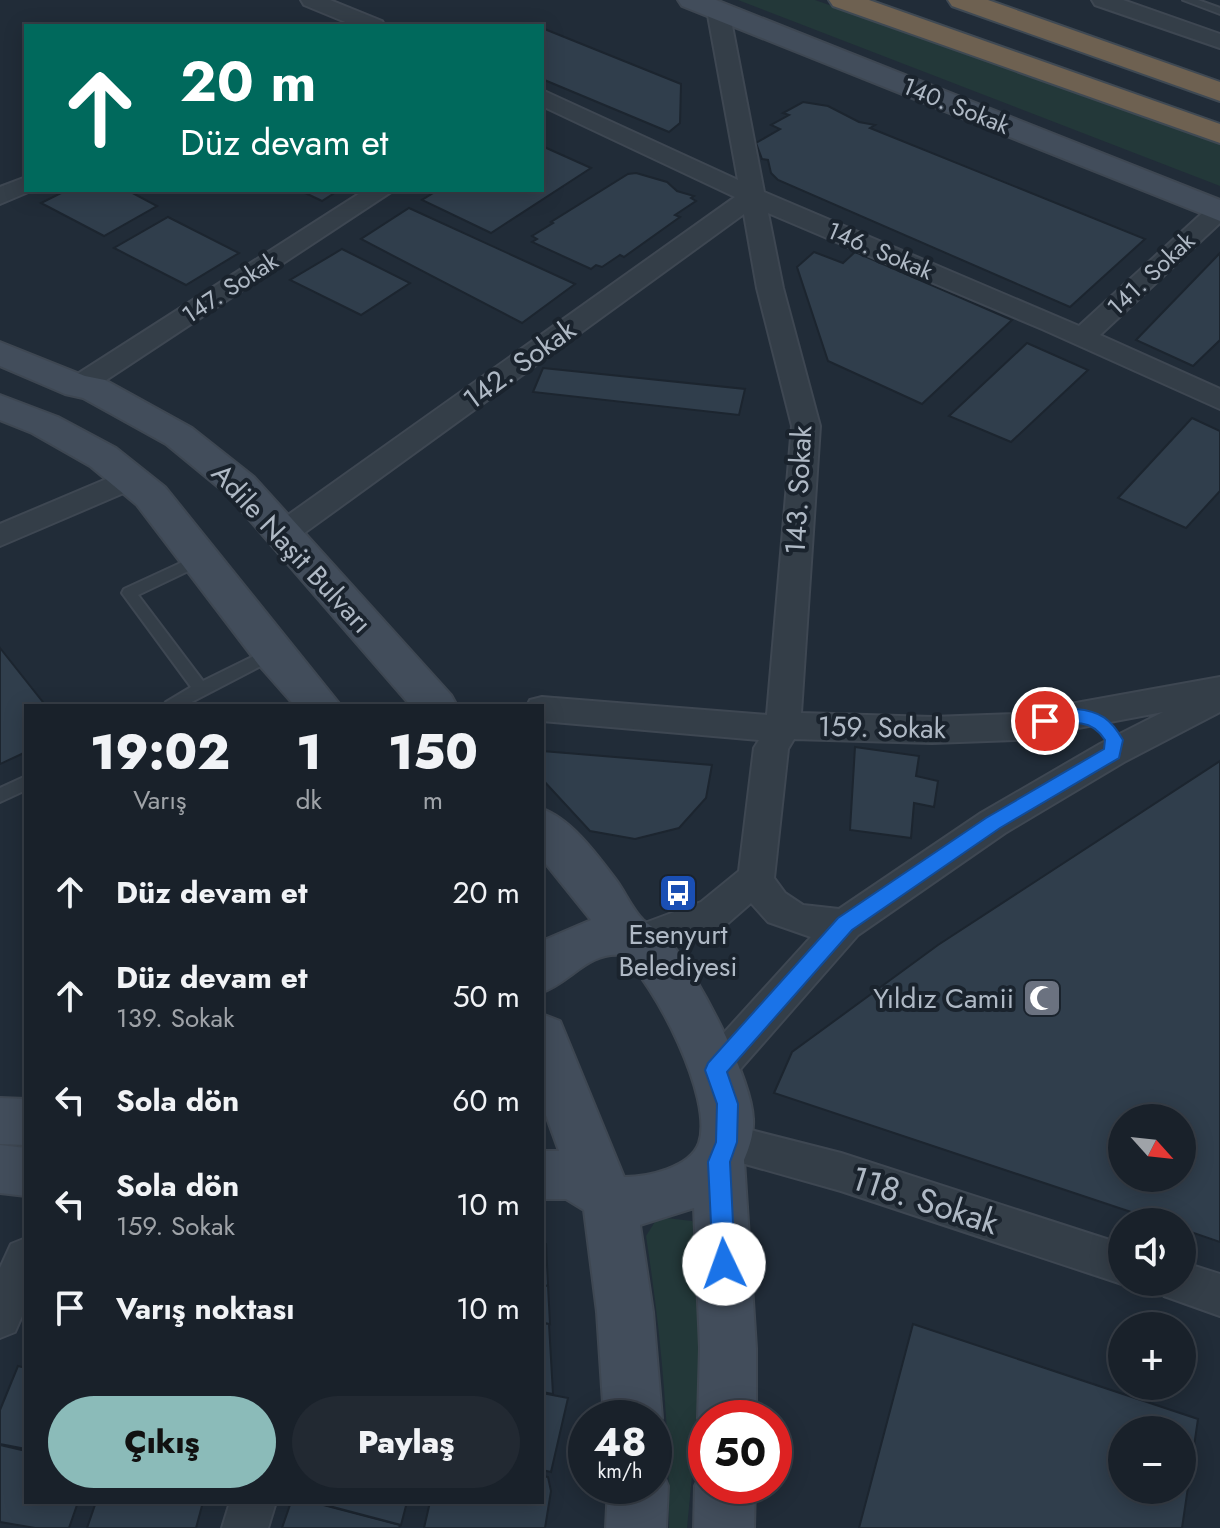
<!DOCTYPE html>
<html lang="tr">
<meta charset="utf-8">
<style>
body{margin:0;font-family:Jost,sans-serif;background:#222932;color:#f1f3f6;height:100vh;display:flex;flex-direction:column;font-size:30px;white-space:nowrap}
*{box-sizing:border-box;margin:0}
p{font-size:26px;color:#9fa3a8}
.icon{flex:none;width:44px;height:44px;fill:none;stroke:currentColor;stroke-width:2;stroke-linecap:round;stroke-linejoin:round}
.map{position:relative;flex:1;overflow:hidden}
.drawer{position:absolute;left:24px;top:704px;width:520px;height:800px;display:flex;flex-direction:column;background:#19212a;border-radius:0px;box-shadow:0 4px 20px #0003,0 0 0 2px #373e47}
.drawer>*{flex:none}
.banner{position:absolute;left:24px;top:24px;width:520px;height:168px;border-radius:0px;box-shadow:0 4px 20px #0003,0 0 0 2px #373e47;background:#00695c;color:#fff;overflow:hidden}
.needle{width:52px;rotate:117deg}
.controls{position:absolute;left:1108px;top:1104px;display:grid;gap:16px}
.controls a{display:grid;place-items:center;width:88px;height:88px;border-radius:50%;background:#19212a;box-shadow:0 4px 20px #0003,0 0 0 2px #373e47;font-size:40px}
.speed{position:absolute;left:568px;top:1400px;display:flex;gap:16px;font-size:40px;font-weight:700;text-align:center}
.speed>*{display:grid;place-content:center;width:104px;height:104px;border-radius:50%;background:#19212a;box-shadow:0 4px 20px #0003,0 0 0 2px #373e47;line-height:1}
.speed small{font-size:20px;font-weight:400}
.speed .limit{border:12px solid #d22;background:#fff;color:#111}
.pin{position:absolute;display:grid;place-items:center;width:68px;height:68px;color:#fff;margin:-34px;border:4px solid #fff;border-radius:50%;box-shadow:0 2px 8px #0007}
.me{position:absolute;width:88px;margin:-44px;rotate:357deg;stroke-linejoin:round;filter:drop-shadow(0 0 6px #0008)}
.turn{display:flex;align-items:center;gap:28px;height:168px;padding:0 24px;font-size:36px}
.turn .icon{width:104px;height:104px;stroke-width:2.5}
.turn b{display:block;font-size:56px;line-height:68px}
.eta{display:flex;justify-content:space-evenly;align-items:center;height:136px;text-align:center}
.eta b{font-size:48px;font-weight:800;line-height:56px}
.button{display:flex;gap:16px;margin-top:auto;padding:16px 24px}
.button a{flex:1;height:92px;border-radius:48px;background:#8bbbb9;color:#111;font-size:32px;font-weight:800;line-height:92px;text-align:center}
.button a+a{background:#222932;color:#f1f3f6}
ul{padding:0;list-style:none}
li{display:flex;align-items:center;gap:24px;height:104px;padding:0 24px}
li div{flex:1}
li b{display:block;font-size:30px}
li em{font-style:normal}
.map>svg:first-child{display:block}
</style>
<div class="map">
<svg width="1220" height="1528" viewBox="0 0 1220 1528">
<rect width="100%" height="100%" fill="#212c38"/>
<!-- green -->
<g fill="#233839">
<polygon points="738,0 815,0 1220,143 1220,186"/>
<path d="M658,1217L692,1221L701,1235V1382L687,1528H669C670,1429 661,1333 646,1236Z"/>
</g>
<!-- building -->
<g fill="#303e4c" stroke="#1c252f" stroke-width="2" fill-rule="evenodd">
<polygon points="542,28 681,84 680,123 669,132 542,79"/>
<polygon points="803,102 828,106 859,122 875,125 870,128 1145,239 1070,307 778,180 771,173 768,160 762,159 756,143 780,129 771,125 789,115 783,113"/>
<polygon points="542,146 591,168 491,233 422,200 438,190 542,190"/>
<polygon points="636,173 667,182 677,191 694,196 691,198 696,201 675,215 680,217 624,257 620,255 602,267 596,265 591,269 532,242 537,239 532,236 553,223 551,222 628,174"/>
<polygon points="67,190 127,190 157,206 104,236 41,203"/>
<polygon points="299,190 339,190 322,201"/>
<polygon points="409,208 575,284 522,323 361,239"/>
<polygon points="168,217 239,253 186,285 114,248"/>
<polygon points="342,249 410,283 361,315 290,280"/>
<polygon points="814,252 843,263 855,252 1012,320 922,404 828,361 797,267"/>
<polygon points="1220,253 1220,340 1193,366 1136,340"/>
<polygon points="1027,343 1088,370 1011,442 949,416"/>
<polygon points="543,368 745,389 739,415 533,392"/>
<polygon points="1192,418 1220,431 1220,491 1186,528 1118,498"/>
<polygon points="0,648 46,706 26,706 26,752 0,764"/>
<polygon points="855,747 919,756 916,776 938,781 934,807 914,803 911,838 850,830"/>
<polygon points="542,751 712,765 706,798 679,828 635,839 590,831 542,779"/>
<path d="M1220,761V1242L1182,1229V1222H1161L774,1093L792,1052L938,945ZM1122,1118H1182V1178H1122Z"/>
<polygon points="542,1243 546,1244 548,1286 542,1285"/>
<polygon points="542,1285 548,1286 550,1324 542,1323"/>
<polygon points="542,1323 549,1324 553,1394 542,1392"/>
<path d="M913,1324L1198,1419L1182,1528H859ZM1122,1430H1182V1490H1122Z"/>
<polygon points="18,1366 26,1368 26,1449 0,1444 0,1410"/>
<polygon points="542,1393 568,1398 551,1472 542,1470"/>
<polygon points="0,1445 26,1451 26,1502 78,1502 69,1528 35,1528 0,1522"/>
<polygon points="542,1476 548,1477 551,1491 545,1528 424,1528 430,1502 542,1502"/>
<polygon points="96,1502 203,1502 196,1528 87,1528"/>
<polygon points="291,1502 312,1502 400,1525 399,1528 282,1528"/>
<polygon points="314,1502 407,1502 401,1525"/>
</g>
<g fill="none" stroke-linecap="round" stroke-linejoin="round">
<!-- lane casing -->
<g stroke="#3e4752" stroke-width="4">
<g id="lane">
<polygon points="1183,0 1198,0 1220,8 1220,14"/>
<polygon points="200,554 205,555 207,559 205,563 138,595 203,681 268,649 273,648 281,653 278,657 184,706 163,706 166,702 191,687 122,593 124,589"/>
<polygon points="26,776 26,790 0,802 0,788"/>
</g>
</g>
<!-- street casing -->
<g stroke="#3e4752" stroke-width="4">
<g id="street">
<polygon points="301,0 330,0 382,21 385,26 355,26 304,5"/>
<polygon points="1092,0 1123,0 1220,34 1220,48 1095,5"/>
<path d="M718,4L729,10L764,192L1079,326L1210,206L1220,204V223L1100,335L1220,389V409L1042,329L768,213L783,288L820,426L801,713L932,717L1015,714L1220,677V712L1124,762L1005,833L858,935L729,1082L715,1087L701,1082L695,1070L701,1058L811,937L768,922L751,903L727,924L639,956L626,952L621,941L626,930L701,902L739,871L754,748L759,740L542,721V706H527L530,700L542,697L767,715L792,426L757,288L744,214L296,539L285,542L274,539L270,532L274,525L735,197L542,106V90L738,180L707,10ZM1163,712L1100,744L981,813L839,909L803,905L785,893L774,878L788,749L794,739L932,743L1015,740Z"/>
<polygon points="26,177 26,190 33,190 0,204 0,187"/>
<polygon points="365,190 394,190 88,392 78,395 68,392 64,386 68,380"/>
<polygon points="130,469 140,472 145,479 140,486 0,546 0,524"/>
<polygon points="727,1124 841,1153 1122,1244 1122,1282 1128,1282 1122,1284 841,1191 713,1155 707,1142 713,1129"/>
<polygon points="26,1238 26,1307 15,1332 0,1338 0,1268 11,1244"/>
<polygon points="1182,1262 1220,1274 1220,1316 1164,1296 1158,1282 1182,1282"/>
<polygon points="230,1502 276,1502 268,1528 222,1528"/>
</g>
</g>
<!-- secondary casing -->
<g stroke="#3e4752" stroke-width="4">
<g id="secondary">
<polygon points="678,0 716,0 1220,200 1220,221 682,6"/>
<polygon points="0,342 85,376 105,380 192,428 254,477 451,695 457,706 411,706 228,495 166,444 83,398 65,394 0,366"/>
<polygon points="0,395 58,417 116,448 165,487 341,706 295,706 258,664 137,505 90,466 32,433 0,420"/>
<path d="M542,809C571,819 597,855 616,880C625,892 632,909 643,920C652,928 663,932 671,943C698,976 751,1076 753,1119C754,1133 750,1146 744,1160L756,1348V1418H706V1437L698,1418L700,1348L694,1208L640,1225L653,1312L662,1418L654,1437V1418H604L597,1312L584,1210L566,1199H542V1151H559L542,1104V1014L560,1021L624,1177C647,1177 690,1168 699,1143C714,1099 655,984 622,955C588,951 570,983 542,992V941L591,920L542,859Z"/>
<polygon points="0,1098 26,1099 26,1145 0,1144"/>
<polygon points="0,1145 26,1148 26,1196 0,1193"/>
<polygon points="654,1463 659,1465 668,1486 666,1528 606,1528 608,1486 654,1486"/>
<polygon points="706,1464 706,1486 755,1486 754,1528 694,1528 695,1486"/>
</g>
</g>
<!-- highway casing -->
<g stroke="#3f4953" stroke-width="4">
<g id="highway">
<polygon points="829,0 869,0 1220,124 1220,143 833,6"/>
<polygon points="948,0 988,0 1220,82 1220,101 952,6"/>
</g>
</g>
<!-- lane -->
<use href="#lane" fill="#343e48" fill-rule="evenodd"/>
<!-- street -->
<use href="#street" fill="#343e48" fill-rule="evenodd"/>
<!-- secondary -->
<use href="#secondary" fill="#424d5b" fill-rule="evenodd"/>
<!-- highway -->
<use href="#highway" fill="#6e6151" fill-rule="evenodd"/>
</g>
<!-- route -->
<path fill="#1a73e8" stroke="#114b97" stroke-width="2" d="M1076,709C1100,711 1111,719 1123,740L1119,758L1000,828L852,930L727,1072L738,1104L737,1142L730,1162L735,1264L732,1272L724,1275L716,1272L713,1264L708,1162L716,1142L717,1104L705,1070L708,1063L838,918L986,818L1104,749L1105,740C1090,716 1070,723 1045,728L1036,721L1039,717Z"/>
<!-- icons -->
<defs>
<g id="bus-square" transform="scale(2)"><rect x="-9" y="-9" width="18" height="18" rx="4" fill="#1a4fb4" stroke="#1a232d"/><path d="M-5-6H5V4H4V6H2V4H-2V6H-4V4H-5ZM-3.5-4V0h7V-4ZM-3.5 1.2v1.5H-2V1.2ZM2 1.2v1.5H3.5V1.2Z" fill="#fff"/></g>
<g id="mosque-square" transform="scale(2)"><rect x="-9" y="-9" width="18" height="18" rx="4" fill="#6b7280" stroke="#1a232d"/><path d="M3.5-4.9A6 6 0 1 0 3.5 4.9A5 5 0 1 1 3.5-4.9Z" fill="#fff"/></g>
</defs>
<g fill-rule="evenodd">
<use href="#bus-square" x="678" y="893"/>
<use href="#mosque-square" x="1042" y="998"/>
</g>
<g text-anchor="middle" stroke-width="8" stroke-linejoin="round" paint-order="stroke">
<!-- far-street labels -->
<g font-size="24" fill="#afb9c5" stroke="#1a232d">
<text transform="translate(956 106) rotate(22)" y="8">140. Sokak</text>
<text transform="translate(880 251) rotate(23)" y="8">146. Sokak</text>
<text transform="translate(1151 274) rotate(-43)" y="8">141. Sokak</text>
<text transform="translate(230 288) rotate(-33)" y="8">147. Sokak</text>
</g>
<!-- street labels -->
<g font-size="28" fill="#afb9c5" stroke="#1a232d">
<text transform="translate(519 364) rotate(-36)" y="10">142. Sokak</text>
<text transform="translate(798 490) rotate(-87)" y="10">143. Sokak</text>
<text transform="translate(292 548) rotate(47)" y="10">Adile Naşit Bulvarı</text>
<text transform="translate(882 727) rotate(1)" y="10">159. Sokak</text>
</g>
<!-- poi labels -->
<g font-size="28" fill="#afb9c5" stroke="#1a232d">
<text x="678" y="944">Esenyurt<tspan x="678" dy="32">Belediyesi</tspan></text>
<text x="1014" y="1008" text-anchor="end">Yıldız Camii</text>
</g>
<!-- near-street labels -->
<g font-size="34" fill="#afb9c5" stroke="#1a232d">
<text transform="translate(925 1200) rotate(18)" y="12">118. Sokak</text>
</g>
</g>
</svg>
<div class="controls">
<a><svg class="needle" viewBox="-14 -14 28 28"><path d="M0-13l5 13h-10z" fill="#e53935"/><path d="M0 13l5-13h-10z" fill="#9fa3a8"/></svg></a>
<a><svg class="icon" aria-label="sound" viewBox="0 0 24 24"><path d="M4 9h4l5-4v14l-5-4H4zM17 9q2 3 0 6"/></svg></a>
<a>+</a>
<a>−</a>
</div>
<div class="speed"><div>48<small>km/h</small></div><div class="limit">50</div></div>
<div class="pin" style="left:1045px;top:721px;background:#d93025"><svg class="icon" aria-label="arrive" viewBox="0 0 24 24"><path d="M6 21V4h12l-3 4 3 4H6"/></svg></div>
<svg class="me" style="left:724px;top:1264px" viewBox="-20 -20 40 40"><circle r="19" fill="#fff"/><path d="M0-13L10 11 0 6-10 11z" fill="#1a73e8"/></svg>
<div class="banner">
<div class="turn"><svg class="icon" aria-label="ahead" viewBox="0 0 24 24"><path d="M12 20V5M6 11l6-6 6 6"/></svg><div><b>20 m</b>Düz devam et</div></div>
</div>
<section class="drawer">
<div class="eta">
<div><b>19:02</b><p>Varış</p></div>
<div><b>1</b><p>dk</p></div>
<div><b>150</b><p>m</p></div>
</div>
<ul>
<li><svg class="icon" aria-label="ahead" viewBox="0 0 24 24"><path d="M12 20V5M6 11l6-6 6 6"/></svg><div><b>Düz devam et</b></div><em>20 m</em></li>
<li><svg class="icon" aria-label="ahead" viewBox="0 0 24 24"><path d="M12 20V5M6 11l6-6 6 6"/></svg><div><b>Düz devam et</b><p>139. Sokak</p></div><em>50 m</em></li>
<li><svg class="icon" aria-label="left" viewBox="0 0 24 24"><path d="M17 20v-9H6M10 6l-5 5 5 5"/></svg><div><b>Sola dön</b></div><em>60 m</em></li>
<li><svg class="icon" aria-label="left" viewBox="0 0 24 24"><path d="M17 20v-9H6M10 6l-5 5 5 5"/></svg><div><b>Sola dön</b><p>159. Sokak</p></div><em>10 m</em></li>
<li><svg class="icon" aria-label="arrive" viewBox="0 0 24 24"><path d="M6 21V4h12l-3 4 3 4H6"/></svg><div><b>Varış noktası</b></div><em>10 m</em></li>
</ul>
<div class="button"><a>Çıkış</a><a>Paylaş</a></div>
</section>
</div>
